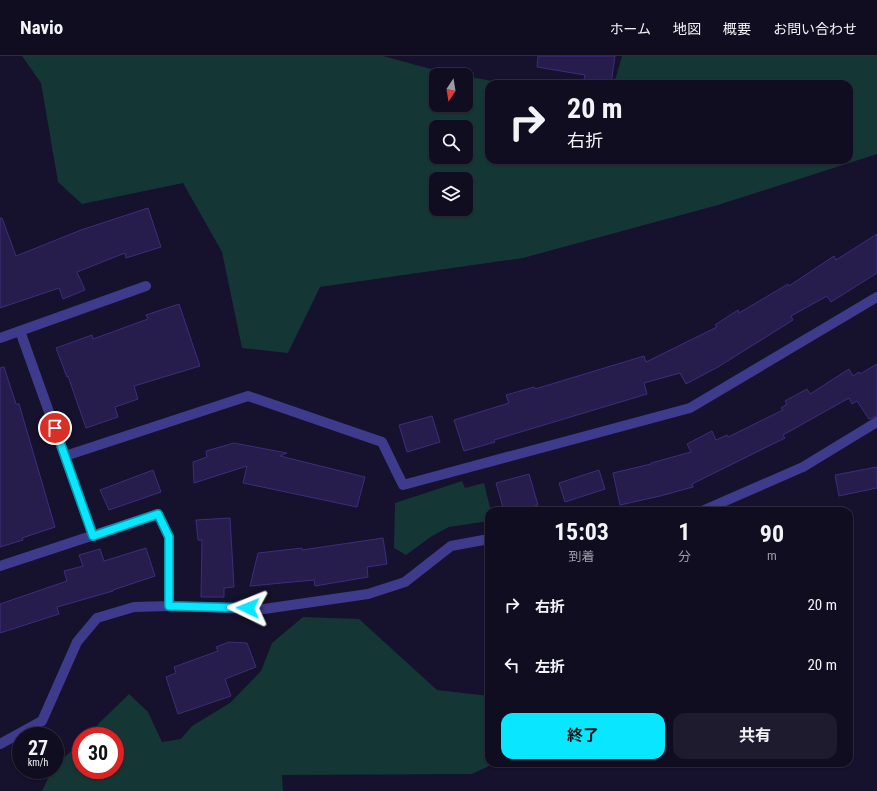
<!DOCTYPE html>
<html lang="ja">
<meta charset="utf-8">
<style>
body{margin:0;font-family:"Roboto Condensed","Noto Sans JP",sans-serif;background:#1e1b2e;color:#f1f3f6;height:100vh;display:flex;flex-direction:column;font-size:15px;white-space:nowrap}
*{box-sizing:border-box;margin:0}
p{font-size:13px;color:#9c9ca5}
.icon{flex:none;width:22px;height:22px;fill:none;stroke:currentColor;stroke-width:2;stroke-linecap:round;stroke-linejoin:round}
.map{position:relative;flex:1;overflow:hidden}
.details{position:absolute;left:485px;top:451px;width:368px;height:260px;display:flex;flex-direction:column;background:#100d21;border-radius:12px;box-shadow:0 1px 3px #0004,0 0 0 1px #302d3f}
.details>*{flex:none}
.hud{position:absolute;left:485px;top:24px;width:368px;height:84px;border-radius:12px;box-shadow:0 1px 3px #0004,0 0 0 1px #302d3f;background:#100d21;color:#f1f3f6;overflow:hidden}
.needle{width:26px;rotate:192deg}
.controls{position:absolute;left:429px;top:12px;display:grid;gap:8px}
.controls a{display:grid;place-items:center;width:44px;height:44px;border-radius:8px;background:#100d21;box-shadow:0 1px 3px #0004,0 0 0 1px #302d3f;font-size:20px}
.speed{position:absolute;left:12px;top:671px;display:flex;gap:8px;font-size:20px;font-weight:700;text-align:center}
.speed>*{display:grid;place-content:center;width:52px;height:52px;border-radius:50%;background:#100d21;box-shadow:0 1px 3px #0004,0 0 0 1px #302d3f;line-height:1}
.speed small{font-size:10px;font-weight:400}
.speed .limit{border:6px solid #d22;background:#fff;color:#111}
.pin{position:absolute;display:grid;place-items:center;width:34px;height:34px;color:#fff;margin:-17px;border:2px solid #fff;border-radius:50%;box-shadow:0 1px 4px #0007}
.me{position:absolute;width:44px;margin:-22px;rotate:272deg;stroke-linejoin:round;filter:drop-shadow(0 0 3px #0008)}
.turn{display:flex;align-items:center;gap:14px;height:84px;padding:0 16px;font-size:18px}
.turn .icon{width:52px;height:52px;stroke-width:2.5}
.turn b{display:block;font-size:28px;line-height:34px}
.eta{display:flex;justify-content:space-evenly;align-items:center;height:68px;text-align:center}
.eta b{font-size:24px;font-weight:700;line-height:28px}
.primary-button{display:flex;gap:8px;margin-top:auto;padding:8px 16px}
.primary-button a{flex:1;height:46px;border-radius:12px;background:#08e7ff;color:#111;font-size:16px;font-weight:700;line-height:46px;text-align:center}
.primary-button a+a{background:#1e1b2e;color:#f1f3f6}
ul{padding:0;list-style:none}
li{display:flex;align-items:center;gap:12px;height:60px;padding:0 16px}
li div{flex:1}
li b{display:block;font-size:15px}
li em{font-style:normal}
header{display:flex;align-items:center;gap:24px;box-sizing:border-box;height:56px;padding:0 20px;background:#100d21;border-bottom:1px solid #302d3f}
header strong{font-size:19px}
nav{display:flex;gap:22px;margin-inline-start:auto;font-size:14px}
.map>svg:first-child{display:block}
</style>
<header>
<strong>Navio</strong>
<nav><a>ホーム</a><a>地図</a><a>概要</a><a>お問い合わせ</a></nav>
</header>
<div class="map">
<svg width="877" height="735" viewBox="0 0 877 735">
<rect width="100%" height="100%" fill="#16112c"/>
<!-- green -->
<g fill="#143635" fill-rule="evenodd">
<path d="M22,0H383L431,13L462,19H436V49H466V20L508,28H489V104H849V28H614L622,0H877V98L718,149L523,202L320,231L288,297L242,292L222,196L183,127L82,148L58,126L41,27ZM436,71H466V101H436ZM436,123H466V153H436Z"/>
<polygon points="462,425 465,432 484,427 491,455 489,455 489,465 449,471 432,480 406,499 394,492 395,447"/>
<polygon points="303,561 359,563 437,634 489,640 489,707 495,707 472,718 282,719 283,735 42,735 52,714 55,714 55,711 81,685 81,714 115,714 115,680 86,680 129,638 148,656 162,686 181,683 192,670 230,647 261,615 272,587"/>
</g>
<!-- building -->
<g fill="#261d4d" stroke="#3d2e7a">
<polygon points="538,0 615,0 611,28 583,28 585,19 537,11"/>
<polygon points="148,152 161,191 126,202 125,197 77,216 85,234 63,243 59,232 0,252 0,162 2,162 16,200 81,174"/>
<polygon points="877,178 877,217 831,246 827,240 791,260 793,264 718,311 686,328 680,317 644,327 647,338 494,384 495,386 464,395 454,364 509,347 506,339 534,331 535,333 644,300 646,306 717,271 715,269 738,254 739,257 788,228 789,230 834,200 836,204"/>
<polygon points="179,248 200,310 134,330 138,343 115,351 118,361 86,372 68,320 67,321 56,292 92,279 93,283 148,263 146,259"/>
<polygon points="877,308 877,360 869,363 857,345 852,348 849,342 783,379 785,382 692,428 693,431 660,440 620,449 613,417 651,408 651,407 691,396 687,388 712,375 716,384 727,379 728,381 783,354 781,352 787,348 785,345 807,333 810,338 849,313 853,320 859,316 860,318"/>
<polygon points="4,311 16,348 19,348 55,471 22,482 23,484 0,491 0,312"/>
<polygon points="432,360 440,386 407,396 399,369"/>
<polygon points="234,387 287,397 280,400 365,421 357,451 243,427 247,410 194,427 193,406 207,401 206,395"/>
<polygon points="877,411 877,432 839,440 835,419"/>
<polygon points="153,414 161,436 109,454 100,434"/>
<polygon points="599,414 605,433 565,446 559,427"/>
<polygon points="529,418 538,449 517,455 504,455 496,427"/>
<polygon points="230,462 234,531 224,532 224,541 201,541 202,484 198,484 196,464"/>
<polygon points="383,482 387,508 367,511 368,521 315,530 314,524 250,530 258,497 302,492 302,494"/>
<polygon points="146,492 155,520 113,534 113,535 57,551 59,558 0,577 0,548 67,525 64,515 83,510 79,499 100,493 104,505"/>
<polygon points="229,586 247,587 256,611 225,623 231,640 178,658 166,621 176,617 174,611 218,595 216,591"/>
</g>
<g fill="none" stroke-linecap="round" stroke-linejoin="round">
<!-- minor -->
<g stroke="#3e3b8c" stroke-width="10">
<polyline points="20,275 93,479"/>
<polyline points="0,282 146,230"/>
<polyline points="65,400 248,340 382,386 403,429 690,352 877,241"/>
<polyline points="702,455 803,411 877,366"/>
<polyline points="0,510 158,458 169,481 169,550"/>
<polyline points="0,688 42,665 77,586 97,562 134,551 169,550 264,553 368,538 405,526 451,490 489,483"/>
</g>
</g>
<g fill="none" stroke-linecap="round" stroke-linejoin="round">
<!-- route casing -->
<g stroke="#0596a6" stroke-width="10">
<polyline id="route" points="55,372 93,480 158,458 169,481 169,550 248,552"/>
</g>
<!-- route -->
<use href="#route" stroke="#08e7ff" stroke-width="7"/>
</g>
</svg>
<div class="controls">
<a><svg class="needle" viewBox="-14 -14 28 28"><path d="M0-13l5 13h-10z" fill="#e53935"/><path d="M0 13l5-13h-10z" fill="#9c9ca5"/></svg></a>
<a><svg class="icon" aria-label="search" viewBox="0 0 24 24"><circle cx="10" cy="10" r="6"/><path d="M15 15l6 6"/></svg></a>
<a><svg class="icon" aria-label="layers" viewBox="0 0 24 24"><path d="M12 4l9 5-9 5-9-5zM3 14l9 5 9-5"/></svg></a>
</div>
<div class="speed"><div>27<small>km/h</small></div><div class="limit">30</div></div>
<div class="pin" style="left:55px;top:372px;background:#d93025"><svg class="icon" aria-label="arrive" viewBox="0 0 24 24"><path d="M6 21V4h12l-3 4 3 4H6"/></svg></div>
<svg class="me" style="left:248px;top:552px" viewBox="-20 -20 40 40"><path d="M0-17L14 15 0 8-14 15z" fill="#08e7ff" stroke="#fff" stroke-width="4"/></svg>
<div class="hud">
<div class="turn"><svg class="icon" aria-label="right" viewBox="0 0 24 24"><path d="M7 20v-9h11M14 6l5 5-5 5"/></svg><div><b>20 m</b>右折</div></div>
</div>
<section class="details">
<div class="eta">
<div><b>15:03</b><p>到着</p></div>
<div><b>1</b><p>分</p></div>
<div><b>90</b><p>m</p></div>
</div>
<ul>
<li><svg class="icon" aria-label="right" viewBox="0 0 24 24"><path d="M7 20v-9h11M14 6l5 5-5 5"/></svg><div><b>右折</b></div><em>20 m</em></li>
<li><svg class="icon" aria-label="left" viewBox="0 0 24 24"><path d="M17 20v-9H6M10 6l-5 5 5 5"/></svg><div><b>左折</b></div><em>20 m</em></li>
</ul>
<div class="primary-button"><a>終了</a><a>共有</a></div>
</section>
</div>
